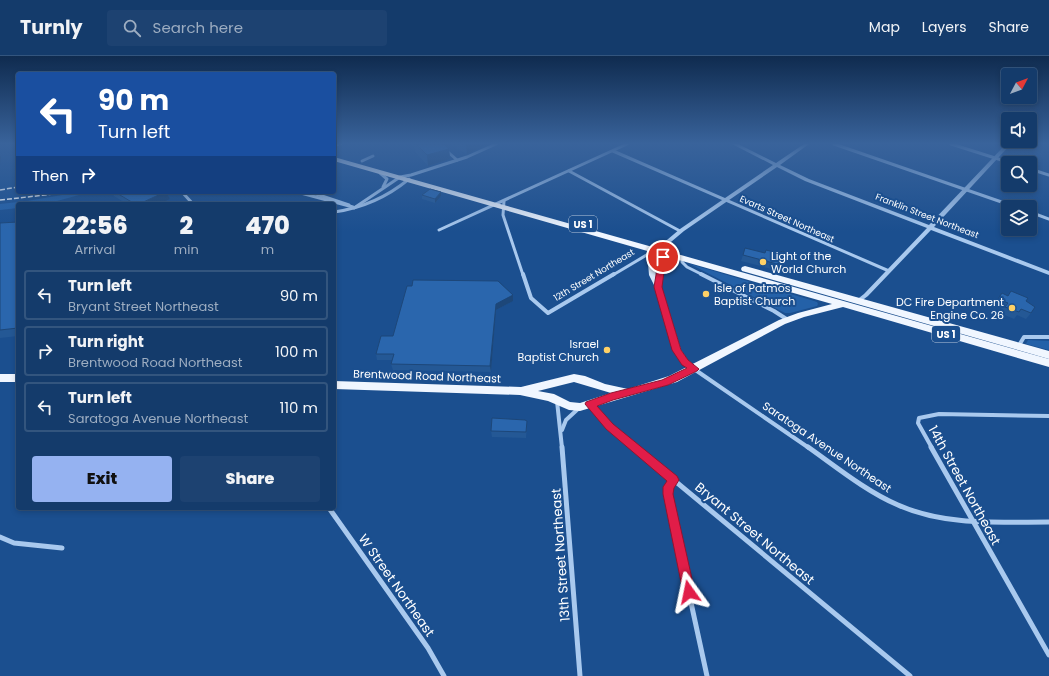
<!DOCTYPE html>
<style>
body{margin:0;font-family:Poppins,sans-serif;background:#1d4271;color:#f1f3f6;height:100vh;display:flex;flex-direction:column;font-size:15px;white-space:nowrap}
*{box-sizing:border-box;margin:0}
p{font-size:13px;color:#9dadc1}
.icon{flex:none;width:22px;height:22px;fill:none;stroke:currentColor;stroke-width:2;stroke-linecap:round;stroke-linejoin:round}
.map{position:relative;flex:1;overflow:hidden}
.panel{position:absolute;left:16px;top:146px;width:320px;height:308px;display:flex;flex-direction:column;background:#143b6b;border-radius:4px;box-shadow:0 2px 6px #0003,0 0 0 1px #33557e}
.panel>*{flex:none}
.top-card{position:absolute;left:16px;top:16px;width:320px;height:122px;border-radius:4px;box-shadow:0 2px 6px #0003,0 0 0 1px #33557e;background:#1a4fa0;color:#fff;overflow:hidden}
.needle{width:26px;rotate:49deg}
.controls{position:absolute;left:1001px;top:12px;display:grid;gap:8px}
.controls a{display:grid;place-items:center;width:36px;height:36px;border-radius:4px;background:#143b6b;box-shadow:0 2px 6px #0003,0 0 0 1px #33557e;font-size:20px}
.pin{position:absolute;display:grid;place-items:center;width:34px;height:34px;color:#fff;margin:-17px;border:2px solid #fff;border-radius:50%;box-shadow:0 1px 4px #0007}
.me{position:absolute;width:44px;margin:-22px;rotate:348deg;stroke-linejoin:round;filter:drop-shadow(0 0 3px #0008)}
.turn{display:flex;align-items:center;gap:14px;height:84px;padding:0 16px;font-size:18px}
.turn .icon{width:52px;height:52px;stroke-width:2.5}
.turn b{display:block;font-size:28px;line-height:34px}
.then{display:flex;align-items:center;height:38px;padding:0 16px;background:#0003;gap:8px;font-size:15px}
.eta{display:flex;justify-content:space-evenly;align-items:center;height:68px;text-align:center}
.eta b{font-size:24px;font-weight:800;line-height:28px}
.cta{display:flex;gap:8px;margin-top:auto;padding:8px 16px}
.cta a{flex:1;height:46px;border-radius:4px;background:#95b2f1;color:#111;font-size:16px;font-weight:800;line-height:46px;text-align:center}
.cta a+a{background:#1d4271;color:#f1f3f6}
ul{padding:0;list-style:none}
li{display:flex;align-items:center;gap:12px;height:50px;margin:0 8px 6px;padding:0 8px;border:2px solid #33557e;border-radius:4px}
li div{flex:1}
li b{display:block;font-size:15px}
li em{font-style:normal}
header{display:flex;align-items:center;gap:24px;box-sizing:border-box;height:56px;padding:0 20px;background:#143b6b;border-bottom:1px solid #33557e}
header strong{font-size:19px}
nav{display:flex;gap:22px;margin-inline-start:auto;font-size:14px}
.search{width:280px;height:36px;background:#1d4271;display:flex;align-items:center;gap:10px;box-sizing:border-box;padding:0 14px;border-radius:4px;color:#9dadc1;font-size:15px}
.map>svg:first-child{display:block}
</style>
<header>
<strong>Turnly</strong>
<div class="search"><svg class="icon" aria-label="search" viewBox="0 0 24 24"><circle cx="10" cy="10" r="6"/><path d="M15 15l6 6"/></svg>Search here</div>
<nav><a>Map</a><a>Layers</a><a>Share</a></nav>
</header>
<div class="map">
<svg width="1049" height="620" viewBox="0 0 1049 620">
<rect width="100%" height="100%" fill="#1b4f8f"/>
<!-- green -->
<g fill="#2461a8">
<polygon points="68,138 79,139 46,148 18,148 18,152 0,154 0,148 27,145"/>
<polygon points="690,208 811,244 817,246 818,248 817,250 790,257 785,257"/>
<polygon points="1028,284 1049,285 1049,294 1026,288"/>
</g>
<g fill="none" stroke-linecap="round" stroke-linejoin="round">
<!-- minor-far2 -->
<g stroke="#a9c9ee" stroke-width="3">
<polyline points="439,88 457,104"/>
<polyline points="834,88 1016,151"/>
<polyline points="951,88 1011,107"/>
<polyline points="613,95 889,215"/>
<polyline points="362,105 373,100"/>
<polyline points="1030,113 1049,119"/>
<polyline points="569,115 680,175"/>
<polyline points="380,117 387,123 383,131"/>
<polyline points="182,136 193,148"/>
<polyline points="297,136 353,151"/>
<polyline points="310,136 349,149"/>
<polyline points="504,145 503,159 523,219"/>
<polyline points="354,152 400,121 411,119 467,101 496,88"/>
<path d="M334,156C363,152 386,142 409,123"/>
<polyline points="1030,156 1049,163"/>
<polyline points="439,174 627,88"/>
<polyline points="682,202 682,206 687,211 703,219"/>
<polyline points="613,219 655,194"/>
</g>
<!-- minor-far1 -->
<g stroke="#a9c9ee" stroke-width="4">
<polyline points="523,218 531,242 548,257 614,218"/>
<polyline points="701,218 774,255 788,264"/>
<polyline points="1018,291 1024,281 1049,281"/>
<polyline points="694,313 809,392"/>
<polyline points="557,345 562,392"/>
<polyline points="590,349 609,370 635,392"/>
<polyline points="562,374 566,364 579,352"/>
<polyline points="932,392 918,367 919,362 939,358 1049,360"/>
</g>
<!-- minor -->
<g stroke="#a9c9ee" stroke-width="5">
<polyline points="562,391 580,620"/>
<polyline points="634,391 910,620"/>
<path d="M808,391C835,410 867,436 898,449C945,470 998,466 1049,466"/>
<polyline points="931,391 1049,599"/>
<polyline points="673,424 669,431 668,441 707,620"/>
<polyline points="329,452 428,592 444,620"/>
<polyline points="0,481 14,487 62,492"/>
</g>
<!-- tertiary -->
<polygon fill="#a9c9ee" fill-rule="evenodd" points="732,88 738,88 776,107 804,88 809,88 780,109 809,123 929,169 1006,88 1011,88 934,171 1049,215 1049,219 931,174 868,240 860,246 856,246 855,245 864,238 927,172 805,125 777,111 684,175 665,191 661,191 661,189 680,173 773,109"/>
<!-- secondary -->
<path fill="#d6e6fa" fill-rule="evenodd" d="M663,188L666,190L663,196L666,201L661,230L681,294L687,303L698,313L694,316L681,307L673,294L655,231L649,219L648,207L651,198L657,195L661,189ZM657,199H658L660,201L656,219L655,211Z"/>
<!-- primary -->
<g fill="#f0f6ff" fill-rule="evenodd">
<path d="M334,101L1049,303V311L843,251L804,261L785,268L677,326L580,355L569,354L548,345L520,339L334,333V325L521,331L574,318L585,320L605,328L628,333L669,320L779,264L798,257L832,248L334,105ZM574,326L611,337L580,347L570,346L554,338L538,335Z"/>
<polygon points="745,210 1049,295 1049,303 742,215 741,213 742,211"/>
<rect x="0" y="318" width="18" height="8"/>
</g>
<!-- rail -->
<g stroke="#fff" stroke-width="1.5" stroke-dasharray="5 2" stroke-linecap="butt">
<polyline points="334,90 342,88"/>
<polyline points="0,134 18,131"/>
<polyline points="0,144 72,136"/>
</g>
</g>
<!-- wall -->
<g fill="#245895">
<polygon points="413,88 444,88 449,93 450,103 428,110 416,97 414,92"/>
<polygon points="453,88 489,88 467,98 459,94"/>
<polygon points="112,136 166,136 170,143 160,148 127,148 114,140"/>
<polygon points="441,136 441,140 435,147 422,143 422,139"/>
<polygon points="18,166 18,280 0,282 0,167"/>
<polygon points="765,197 788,198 786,204 775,214 741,205 743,199"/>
<polygon points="1011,235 1026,245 1031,257 1026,263 1017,259 1014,263 1000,257 1003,253 993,249 1002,237 1008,240"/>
<polygon points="513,245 496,254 491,316 393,314 391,308 392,304 377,304 376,298"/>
<polygon points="527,365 526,382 492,381 491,375"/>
</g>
<!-- shaded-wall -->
<g fill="#1d4779">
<polygon points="466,88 489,88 467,98"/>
<polygon points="449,93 450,103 428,110 427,99"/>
<polygon points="0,99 1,101 0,109"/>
<polygon points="166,136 170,143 160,148 139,148"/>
<polygon points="441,136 441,140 435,147 435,143"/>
<polygon points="788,198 786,204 775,214 777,208"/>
<polygon points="513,239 513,245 496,254 491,316 490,310 496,248"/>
</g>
<!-- building -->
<g fill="#2a66ad" stroke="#1d4779">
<polygon points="416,88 444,88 449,93 427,99"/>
<polygon points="430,133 441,136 435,143 422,139"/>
<polygon points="115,136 165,136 139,148 135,148"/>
<polygon points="18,166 18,272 0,274 0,167"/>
<polygon points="745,192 765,197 766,194 778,197 783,195 788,198 777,208 743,199"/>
<polygon points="413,224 498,225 513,239 496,248 490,310 391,308 394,298 376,298 381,280 393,280 407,230 412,230"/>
<polygon points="1011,235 1028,242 1026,245 1035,251 1031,257 1021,253 1019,256 1005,251 1008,247 998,243 1002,237 1008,240"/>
<polygon points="492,362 525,364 527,365 526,376 491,375"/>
</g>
<!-- sky -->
<linearGradient id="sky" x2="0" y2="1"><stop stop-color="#0f2b4f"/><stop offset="0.5" stop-color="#39639b"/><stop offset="1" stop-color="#39639b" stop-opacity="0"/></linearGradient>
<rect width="1049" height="175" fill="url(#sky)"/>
<!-- route -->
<polygon fill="#e11d48" stroke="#92132f" points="663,198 666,201 662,231 681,294 688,304 699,313 697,315 668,329 613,344 597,350 613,368 677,420 679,424 674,432 673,438 695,536 693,541 689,542 685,541 683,536 663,438 663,431 667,425 606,373 585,348 586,346 611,337 662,324 687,312 682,309 672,294 654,231 659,201"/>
<!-- markers -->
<g fill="#ffd166" stroke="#1b4f8f" stroke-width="1.5">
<circle cx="763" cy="206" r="4"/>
<circle cx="706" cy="238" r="4"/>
<circle cx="1012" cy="252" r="4"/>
<circle cx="607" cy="294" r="4"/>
</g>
<g text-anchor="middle" stroke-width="4" stroke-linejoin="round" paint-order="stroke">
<!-- far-street labels -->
<g font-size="9" fill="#fff" stroke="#1b4f8f">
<text transform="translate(927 160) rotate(21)" y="3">Franklin Street Northeast</text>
<text transform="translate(787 163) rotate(24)" y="3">Evarts Street Northeast</text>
<text transform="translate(594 219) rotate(-31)" y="3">12th Street Northeast</text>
</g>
<!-- shield labels -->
<g fill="#1b4f8f" stroke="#bbcadd" stroke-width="1">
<rect x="569" y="160" width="28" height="16" rx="3"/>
<rect x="932" y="270" width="28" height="16" rx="3"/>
</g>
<g font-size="10" font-weight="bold" fill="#fff">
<text x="583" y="172">US 1</text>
<text x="946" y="282">US 1</text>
</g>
<!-- poi labels -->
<g font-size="11" fill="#fff" stroke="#1b4f8f" text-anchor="start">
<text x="771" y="204">Light of the<tspan x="771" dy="13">World Church</tspan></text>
<text x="714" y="236">Isle of Patmos<tspan x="714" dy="13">Baptist Church</tspan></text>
<text x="1004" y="250" text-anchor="end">DC Fire Department<tspan x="1004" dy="13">Engine Co. 26</tspan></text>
<text x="599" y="292" text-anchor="end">Israel<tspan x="599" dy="13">Baptist Church</tspan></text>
</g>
<!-- street labels -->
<g font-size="11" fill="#fff" stroke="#1b4f8f">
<text transform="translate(427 320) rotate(2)" y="4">Brentwood Road Northeast</text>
<text transform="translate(827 391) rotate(34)" y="4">Saratoga Avenue Northeast</text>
</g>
<!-- near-street labels -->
<g font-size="13" fill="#fff" stroke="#1b4f8f">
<text transform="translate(965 429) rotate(61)" y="5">14th Street Northeast</text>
<text transform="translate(755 477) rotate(40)" y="5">Bryant Street Northeast</text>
<text transform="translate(560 499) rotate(-94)" y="5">13th Street Northeast</text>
<text transform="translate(397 529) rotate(55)" y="5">W Street Northeast</text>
</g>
</g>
</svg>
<div class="controls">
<a><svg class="needle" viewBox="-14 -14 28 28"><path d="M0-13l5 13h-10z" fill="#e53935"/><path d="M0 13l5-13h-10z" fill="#9dadc1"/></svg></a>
<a><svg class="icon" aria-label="sound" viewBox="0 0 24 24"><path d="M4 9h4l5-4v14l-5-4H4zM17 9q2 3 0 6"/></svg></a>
<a><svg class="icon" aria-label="search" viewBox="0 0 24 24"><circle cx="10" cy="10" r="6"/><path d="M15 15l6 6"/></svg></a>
<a><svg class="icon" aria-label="layers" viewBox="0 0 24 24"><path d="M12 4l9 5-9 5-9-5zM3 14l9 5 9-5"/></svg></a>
</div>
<div class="pin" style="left:663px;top:201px;background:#d93025"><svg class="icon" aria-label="arrive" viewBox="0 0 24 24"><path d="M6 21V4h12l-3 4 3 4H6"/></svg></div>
<svg class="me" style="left:689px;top:536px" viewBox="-20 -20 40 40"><path d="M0-17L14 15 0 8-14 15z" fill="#e11d48" stroke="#fff" stroke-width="4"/></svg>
<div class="top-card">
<div class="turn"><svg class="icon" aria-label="left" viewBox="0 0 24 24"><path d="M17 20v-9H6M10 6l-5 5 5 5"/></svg><div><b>90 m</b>Turn left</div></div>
<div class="then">Then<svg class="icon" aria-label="right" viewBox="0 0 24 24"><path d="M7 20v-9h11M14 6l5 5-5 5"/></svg></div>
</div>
<section class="panel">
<div class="eta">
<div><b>22:56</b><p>Arrival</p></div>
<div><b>2</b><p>min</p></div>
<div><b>470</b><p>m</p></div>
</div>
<ul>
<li><svg class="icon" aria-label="left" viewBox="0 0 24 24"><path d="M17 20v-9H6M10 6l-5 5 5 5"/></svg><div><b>Turn left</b><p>Bryant Street Northeast</p></div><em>90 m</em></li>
<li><svg class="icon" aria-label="right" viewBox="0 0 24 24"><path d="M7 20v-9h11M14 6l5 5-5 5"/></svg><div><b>Turn right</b><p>Brentwood Road Northeast</p></div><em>100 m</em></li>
<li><svg class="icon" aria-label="left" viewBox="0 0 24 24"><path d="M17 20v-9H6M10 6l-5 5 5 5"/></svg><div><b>Turn left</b><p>Saratoga Avenue Northeast</p></div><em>110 m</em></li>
</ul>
<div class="cta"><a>Exit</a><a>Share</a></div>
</section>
</div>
